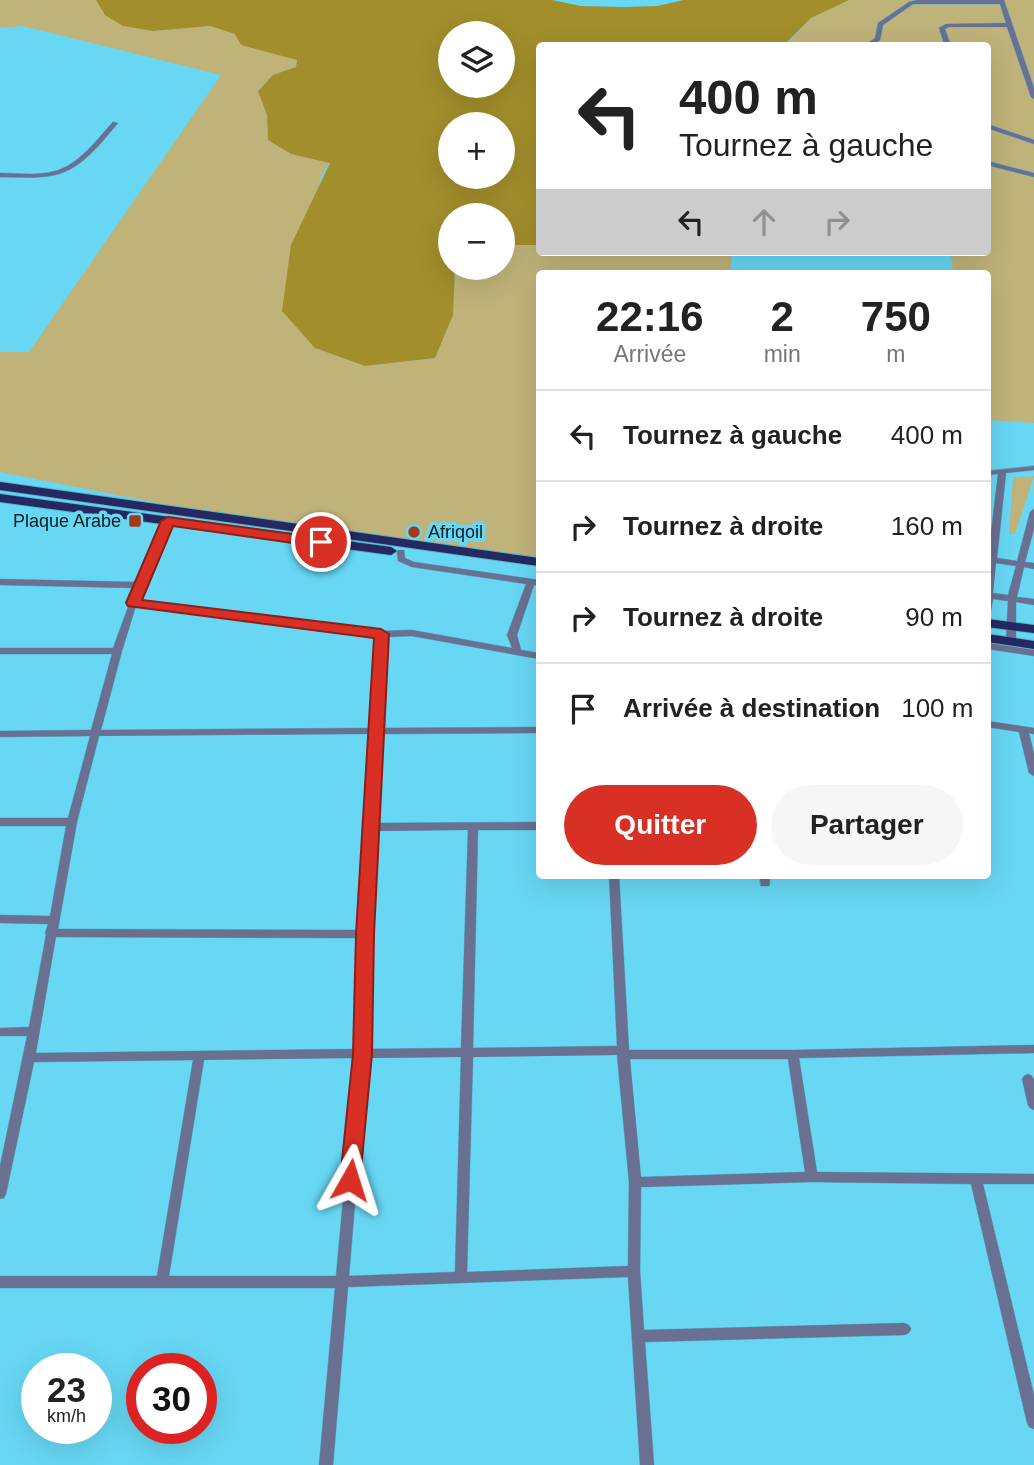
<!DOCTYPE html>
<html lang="fr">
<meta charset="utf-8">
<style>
body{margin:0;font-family:Arial,sans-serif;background:#f6f6f6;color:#222;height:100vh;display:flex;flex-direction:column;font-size:26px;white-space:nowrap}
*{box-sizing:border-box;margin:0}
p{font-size:23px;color:#767676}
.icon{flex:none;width:38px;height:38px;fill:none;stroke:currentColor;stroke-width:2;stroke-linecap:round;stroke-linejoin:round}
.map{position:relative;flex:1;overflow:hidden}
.sheet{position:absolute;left:536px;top:270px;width:455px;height:609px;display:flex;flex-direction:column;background:#fff;border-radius:7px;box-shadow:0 7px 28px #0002}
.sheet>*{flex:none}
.banner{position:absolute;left:536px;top:42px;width:455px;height:214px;border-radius:7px;box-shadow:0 7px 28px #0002;background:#fff;color:#222;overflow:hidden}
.tools{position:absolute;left:438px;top:21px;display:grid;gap:14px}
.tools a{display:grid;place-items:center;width:77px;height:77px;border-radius:50%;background:#fff;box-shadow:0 7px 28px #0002;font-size:35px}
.speed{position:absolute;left:21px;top:1353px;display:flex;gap:14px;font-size:35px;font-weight:700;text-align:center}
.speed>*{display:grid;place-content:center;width:91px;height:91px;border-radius:50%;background:#fff;box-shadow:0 7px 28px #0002;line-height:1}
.speed small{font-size:18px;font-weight:400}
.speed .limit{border:10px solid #d22;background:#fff;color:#111}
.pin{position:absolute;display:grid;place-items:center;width:60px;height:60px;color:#fff;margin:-30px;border:4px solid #fff;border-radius:50%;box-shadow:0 2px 7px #0007}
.me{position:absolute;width:77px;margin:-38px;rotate:6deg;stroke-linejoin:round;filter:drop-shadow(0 0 5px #0008)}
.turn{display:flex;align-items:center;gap:24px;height:147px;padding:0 28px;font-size:32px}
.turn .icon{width:91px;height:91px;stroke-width:2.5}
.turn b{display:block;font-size:49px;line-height:60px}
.lanes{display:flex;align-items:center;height:66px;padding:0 28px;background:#0003;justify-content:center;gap:35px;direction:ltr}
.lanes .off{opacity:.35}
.eta{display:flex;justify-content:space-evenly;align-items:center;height:119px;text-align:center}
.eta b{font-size:42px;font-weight:600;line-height:49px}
.action{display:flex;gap:14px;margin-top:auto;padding:14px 28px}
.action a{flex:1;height:80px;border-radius:42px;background:#d93025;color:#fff;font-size:28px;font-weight:600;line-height:80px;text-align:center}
.action a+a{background:#f6f6f6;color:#222}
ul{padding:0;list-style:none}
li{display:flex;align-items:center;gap:21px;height:91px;padding:0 28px;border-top:2px solid #e0e0e0}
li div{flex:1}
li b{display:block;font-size:26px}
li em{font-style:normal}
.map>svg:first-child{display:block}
</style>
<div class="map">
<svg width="1034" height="1465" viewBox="0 0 1034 1465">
<rect width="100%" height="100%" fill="#67d7f4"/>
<!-- green -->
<g fill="#c0b379">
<polygon points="0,0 96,0 153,31 210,26 235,34 297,60 296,67 273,75 258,90 267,115 268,140 291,154 330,162 322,175 317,191 315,348 365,366 435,358 453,315 455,268 502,268 502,245 539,245 539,252 732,252 730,273 539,273 539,562 223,516 0,472 0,352 29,352 221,75 23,26 0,28"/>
<polygon points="849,0 1034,0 1034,423 987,420 987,273 954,273 950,252 987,252 987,46 784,46 811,18"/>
<polygon points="1034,476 1015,534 1009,534 1013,478"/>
</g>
<!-- forest -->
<path fill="#a28e2b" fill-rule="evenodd" d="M96,0H552L581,6L623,7L657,6L684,0H849L811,18L784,45L539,46V245H502V215H450V268H455L453,315L435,358L365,366L315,348L282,311L291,245L330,163L291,154L268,140L267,115L258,91L273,75L296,67L297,60L241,45L235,34L210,26L153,31L123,26L105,15ZM450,33H502V86H450ZM450,124H502V177H450Z"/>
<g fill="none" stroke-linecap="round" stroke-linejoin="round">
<!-- street casing -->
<g stroke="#55b5ce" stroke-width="1">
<g id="street">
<polygon points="917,0 1004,0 1034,88 1034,99 1031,97 1007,27 949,27 945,29 951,46 945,46 939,28 946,24 1006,23 1000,4 913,4 883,25 880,40 871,46 864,46 875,38 878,23 909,2"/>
<path d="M113,122L118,123C101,143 82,169 55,175C37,179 18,177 0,177V173C18,173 38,176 55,171C79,165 97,139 113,122Z"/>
<polygon points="987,124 1034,140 1034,144 987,128"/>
<polygon points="987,161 1034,173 1034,177 987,165"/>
<path d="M1034,466V470L1006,473L997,558L1017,561L1030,512L1034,509V529L1025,562L1034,563V569L1024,567L1017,597L1034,599V605L1016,602V641L1011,644L1006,641L1008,601L993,599L991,610L987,613V558H988L998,474L987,475V471ZM996,563L1016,566L1008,595L993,593Z"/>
<path d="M168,518L172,521L138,601L381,631L412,630L512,648L507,635L526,584L412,567L398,561L397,552L398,550H404L405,558L414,562L539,580V586L534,585L517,635L521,650L539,653V659L412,636L385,637L381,728L539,727V733L380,734L376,823L539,822V830H478L473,1048L617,1046L609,875H619L629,1050H793L1034,1045V1053L799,1058L817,1172L1034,1174V1184H983L1034,1395V1429L1029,1427L1027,1423L971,1184L812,1182L641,1187L640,1271L644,1330L904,1323L909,1325L911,1329L909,1333L904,1335L645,1342L654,1465H640L628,1277L348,1287L333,1465H319L335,1288H0V1276H157L193,1060L34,1062L6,1194L4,1198L0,1199V1166L27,1036H0V1028L29,1027L46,935L45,933L48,924L0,923V915L50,916L66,826H0V818H68L90,736L0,737V731L91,730L112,654H0V648H113L135,588L0,585V579L137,582L164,521ZM136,606L376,636L371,728L101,730L122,651ZM371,734L360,930L58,929L77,822L99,736ZM468,830L461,1048L368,1049L370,934L376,831ZM56,937L359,938L356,1049L36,1053ZM617,1055L629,1182L628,1266L467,1272L473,1057ZM461,1057L455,1272L349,1276L367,1058ZM356,1058L336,1276H169L204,1060ZM630,1059H788L805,1172L641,1177Z"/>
<polygon points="987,643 1034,650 1034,656 987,649"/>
<polygon points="987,721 1034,728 1034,734 1029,733 1034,754 1034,776 1029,773 1019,732 987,727"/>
<polygon points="759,875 769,875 770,883 769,886 761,886"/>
<polygon points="1028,1074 1032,1076 1034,1080 1034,1110 1030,1108 1028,1105 1022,1079 1024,1076"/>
</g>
</g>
<!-- primary casing -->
<g stroke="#55b5ce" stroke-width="2">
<g id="primary">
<polygon points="0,482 539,558 539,566 0,490"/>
<polygon points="0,494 391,547 397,551 391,555 0,502"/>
<polygon points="987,619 1034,625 1034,633 987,627"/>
<polygon points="987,634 1034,641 1034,649 987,642"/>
</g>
</g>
<!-- street -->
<use href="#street" fill="#6a7092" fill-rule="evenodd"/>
<!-- primary -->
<use href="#primary" fill="#262862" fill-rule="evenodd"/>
</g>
<!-- route -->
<polygon fill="#d93025" stroke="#8d1f18" stroke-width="2" points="168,517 321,538 328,542 321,547 173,526 142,600 381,629 389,634 374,934 372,1054 360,1180 357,1186 350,1189 343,1186 340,1180 353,1054 356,934 374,638 128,606 126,603 161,521"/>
<!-- markers -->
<g fill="#a13a19" stroke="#67d7f4" stroke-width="2.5">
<rect x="128" y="514" width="14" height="14" rx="3.5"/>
<circle cx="414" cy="532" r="7"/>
</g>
<g text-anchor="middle" stroke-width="7" stroke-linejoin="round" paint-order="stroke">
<!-- poi labels -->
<g font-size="18" fill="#031a21" stroke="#67d7f4" text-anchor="end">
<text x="121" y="527">Plaque Arabe</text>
<text x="428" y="538" text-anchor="start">Afriqoil</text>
</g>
</g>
</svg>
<div class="tools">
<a><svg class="icon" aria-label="layers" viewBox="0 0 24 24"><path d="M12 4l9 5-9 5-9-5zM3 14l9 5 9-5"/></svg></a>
<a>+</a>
<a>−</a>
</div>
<div class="speed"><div>23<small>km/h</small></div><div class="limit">30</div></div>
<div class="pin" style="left:321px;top:542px;background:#d93025"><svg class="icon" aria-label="arrive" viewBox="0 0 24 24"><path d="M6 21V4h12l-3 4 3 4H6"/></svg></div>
<svg class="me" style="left:350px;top:1180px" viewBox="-20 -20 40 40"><path d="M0-17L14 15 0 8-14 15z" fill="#d93025" stroke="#fff" stroke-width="4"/></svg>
<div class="banner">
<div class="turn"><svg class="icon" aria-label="left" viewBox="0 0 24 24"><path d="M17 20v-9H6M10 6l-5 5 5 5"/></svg><div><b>400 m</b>Tournez à gauche</div></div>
<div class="lanes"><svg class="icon" aria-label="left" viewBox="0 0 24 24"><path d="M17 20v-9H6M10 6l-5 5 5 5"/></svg><svg class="icon off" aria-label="ahead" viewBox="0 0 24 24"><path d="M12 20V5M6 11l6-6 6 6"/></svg><svg class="icon off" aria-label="right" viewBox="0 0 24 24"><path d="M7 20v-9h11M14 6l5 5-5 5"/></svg></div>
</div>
<section class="sheet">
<div class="eta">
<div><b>22:16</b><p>Arrivée</p></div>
<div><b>2</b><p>min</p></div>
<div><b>750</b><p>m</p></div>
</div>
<ul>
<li><svg class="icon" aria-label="left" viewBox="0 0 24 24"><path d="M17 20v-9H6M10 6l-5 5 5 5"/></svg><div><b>Tournez à gauche</b></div><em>400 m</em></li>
<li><svg class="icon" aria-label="right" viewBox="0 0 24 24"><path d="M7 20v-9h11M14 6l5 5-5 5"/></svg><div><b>Tournez à droite</b></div><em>160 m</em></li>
<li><svg class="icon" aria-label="right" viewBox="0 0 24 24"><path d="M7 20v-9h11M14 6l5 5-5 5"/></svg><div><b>Tournez à droite</b></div><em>90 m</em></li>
<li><svg class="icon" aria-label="arrive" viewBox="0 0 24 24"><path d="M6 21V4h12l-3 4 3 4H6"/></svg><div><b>Arrivée à destination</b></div><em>100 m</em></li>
</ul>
<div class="action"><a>Quitter</a><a>Partager</a></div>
</section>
</div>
